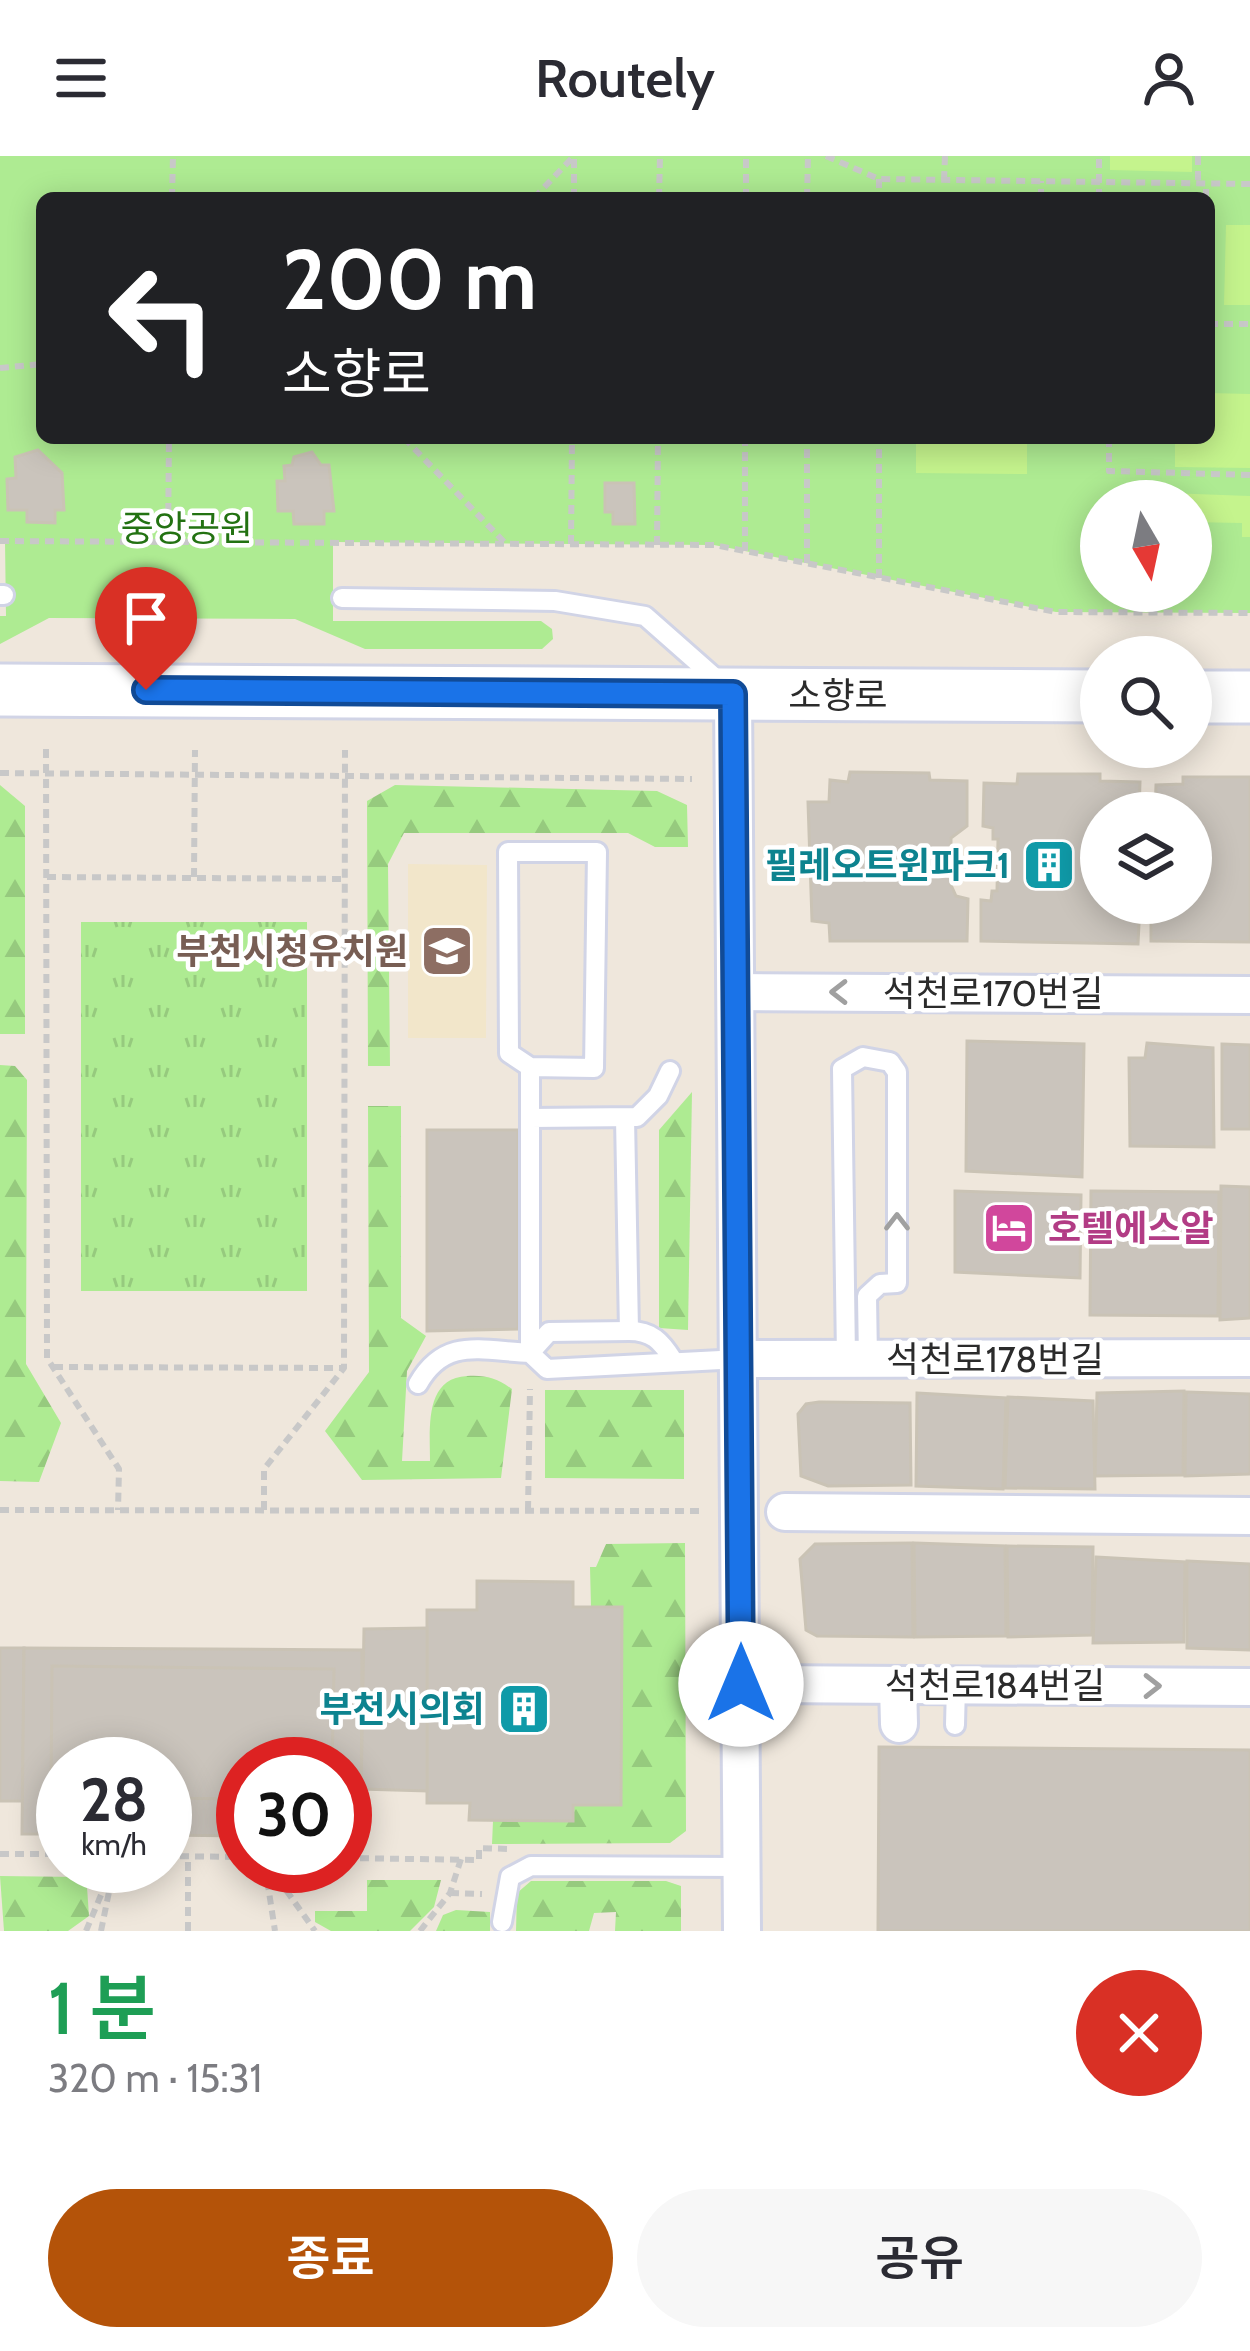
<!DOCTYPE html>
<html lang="ko">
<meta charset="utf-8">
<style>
body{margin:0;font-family:Cabin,"Noto Sans KR",sans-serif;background:#f7f7f7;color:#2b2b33;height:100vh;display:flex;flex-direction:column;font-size:45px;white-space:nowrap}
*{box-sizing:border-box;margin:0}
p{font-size:39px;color:#7c7c81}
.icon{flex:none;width:66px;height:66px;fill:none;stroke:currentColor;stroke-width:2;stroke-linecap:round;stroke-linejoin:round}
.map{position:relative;height:1775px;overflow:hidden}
.sheet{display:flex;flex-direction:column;background:#fff;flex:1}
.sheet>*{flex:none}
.banner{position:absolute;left:36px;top:36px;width:1179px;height:252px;border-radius:18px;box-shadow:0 6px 30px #0003;background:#202124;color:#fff;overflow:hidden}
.needle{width:78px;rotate:171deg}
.tools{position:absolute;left:1080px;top:324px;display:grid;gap:24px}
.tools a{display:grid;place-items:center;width:132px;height:132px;border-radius:50%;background:#fff;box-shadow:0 6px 30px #0003;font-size:60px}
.speed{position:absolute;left:36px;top:1581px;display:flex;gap:24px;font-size:60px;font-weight:700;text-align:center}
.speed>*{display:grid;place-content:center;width:156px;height:156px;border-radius:50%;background:#fff;box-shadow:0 6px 30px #0003;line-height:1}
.speed small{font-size:30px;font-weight:400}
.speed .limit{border:18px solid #d22;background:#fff;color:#111}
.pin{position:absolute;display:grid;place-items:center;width:102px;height:102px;color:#fff;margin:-123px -51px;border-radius:50% 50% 50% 0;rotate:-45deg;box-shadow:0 0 12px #0007}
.pin .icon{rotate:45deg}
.me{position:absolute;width:132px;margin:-66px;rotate:0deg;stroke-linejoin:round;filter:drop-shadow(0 0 9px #0008)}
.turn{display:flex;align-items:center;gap:42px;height:252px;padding:0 48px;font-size:54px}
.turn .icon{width:156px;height:156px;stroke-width:2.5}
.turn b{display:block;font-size:84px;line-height:102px}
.round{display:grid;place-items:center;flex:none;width:126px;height:126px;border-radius:63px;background:#f7f7f7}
.head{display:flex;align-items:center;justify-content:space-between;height:204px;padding:0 48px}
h1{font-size:72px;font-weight:600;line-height:90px;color:#1e9e55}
.action{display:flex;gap:24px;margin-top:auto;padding:24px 48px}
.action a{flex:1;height:138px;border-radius:72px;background:#b45309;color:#fff;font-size:48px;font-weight:600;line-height:138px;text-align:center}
.action a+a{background:#f7f7f7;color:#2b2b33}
header{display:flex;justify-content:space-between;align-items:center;height:156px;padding:0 48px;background:#fff;font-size:54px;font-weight:600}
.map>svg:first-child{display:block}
</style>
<header><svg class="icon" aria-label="menu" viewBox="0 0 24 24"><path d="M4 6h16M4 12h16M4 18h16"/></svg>Routely<svg class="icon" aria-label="person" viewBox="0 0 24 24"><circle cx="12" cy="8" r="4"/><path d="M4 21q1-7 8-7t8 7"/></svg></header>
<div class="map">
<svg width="1250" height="1775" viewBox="0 0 1250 1775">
<defs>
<pattern id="grass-tufts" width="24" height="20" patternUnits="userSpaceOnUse" patternTransform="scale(3)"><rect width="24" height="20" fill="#aeeb92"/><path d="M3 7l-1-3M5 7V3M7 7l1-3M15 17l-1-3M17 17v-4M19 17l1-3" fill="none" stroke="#96ca7e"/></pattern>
<pattern id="forest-firs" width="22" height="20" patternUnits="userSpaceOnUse" patternTransform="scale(3)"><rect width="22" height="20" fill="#aeeb92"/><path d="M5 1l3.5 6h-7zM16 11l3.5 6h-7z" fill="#96ca7e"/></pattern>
</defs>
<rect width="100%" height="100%" fill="#efe7dc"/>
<!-- education -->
<polygon fill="#f2e6ca" points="408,708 487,709 486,882 408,882"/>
<!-- grass -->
<rect fill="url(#grass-tufts)" x="81" y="766" width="226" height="369"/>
<!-- forest -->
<g fill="url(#forest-firs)">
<polygon points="0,629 25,650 25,878 0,878"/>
<polygon points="395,629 657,635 687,649 688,691 655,691 628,677 404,677 388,708 390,910 368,910 367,645"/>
<polygon points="0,909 15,910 27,924 26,1208 61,1267 39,1326 0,1325"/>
<polygon points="692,936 688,1174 659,1172 659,974"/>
<path d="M368,950H401V1162L426,1180L407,1215L402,1305H430C430,1273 424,1222 467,1220C487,1219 496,1222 512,1233L501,1322L362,1324L325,1275L369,1216Z"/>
<polygon points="545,1234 684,1234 684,1323 545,1322"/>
<polygon points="685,1387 686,1675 670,1687 492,1688 493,1665 572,1665 573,1649 621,1649 622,1452 591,1451 590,1411 596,1411 606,1388"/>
<polygon points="0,1720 79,1721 87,1731 89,1760 68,1775 4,1775"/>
<polygon points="367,1724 441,1724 434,1751 410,1775 331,1775 315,1766 315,1755 367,1755"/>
<polygon points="531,1725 666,1725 681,1730 681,1775 615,1775 616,1756 594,1757 589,1775 516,1775 517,1737"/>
<polygon points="456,1754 490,1756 490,1775 436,1775 443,1759"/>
</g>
<!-- park -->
<path fill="#aeeb92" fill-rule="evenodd" d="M0,0H1250V457L1056,456L714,389L333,386V465H541L552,473L553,483L542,493H365L295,463L49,462L0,488V460H6L5,385L0,384ZM42,42H1209V282H42ZM1101,345H1191V435H1101Z"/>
<!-- pitch -->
<g fill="#c5f48d">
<polygon points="1110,0 1192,0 1192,16 1110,14"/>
<polygon points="1226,69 1250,69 1250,149 1224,149"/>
<polygon points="1209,237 1250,238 1250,312 1175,311 1175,282 1209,282"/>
<polygon points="916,282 1027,282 1027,318 916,317"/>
<polygon points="1167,337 1250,340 1250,381 1242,381 1242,367 1191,366 1191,345 1167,345"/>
</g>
<!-- building -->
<g fill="#cac4bc" stroke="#cac3b5" stroke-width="3">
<polygon points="38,294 62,317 64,354 55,354 55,367 27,366 27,354 8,354 7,323 16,322 15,301"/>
<polygon points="312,296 321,309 329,309 334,355 324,355 324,368 294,368 293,355 278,355 277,325 285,325 284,310 292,309 294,301"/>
<polygon points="605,327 634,327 635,368 613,368 613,356 605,356"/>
<polygon points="850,616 929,617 930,624 967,625 967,670 951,682 951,729 956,740 968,743 967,785 830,785 829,767 812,765 808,646 829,646 830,624 848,626"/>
<polygon points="1018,618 1100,618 1100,625 1140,626 1139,657 1101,657 1101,747 1140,747 1138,788 981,785 981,744 991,745 992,735 997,735 998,683 993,683 993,672 983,670 984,627 1017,628"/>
<polygon points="1183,621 1250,621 1250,786 1151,785 1151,747 1191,747 1191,657 1155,657 1156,629 1183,628"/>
<polygon points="967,885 1084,888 1082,1021 966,1015"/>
<polygon points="1147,887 1213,892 1214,991 1130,990 1129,902 1145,902"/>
<polygon points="1222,888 1250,889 1250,973 1222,973"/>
<polygon points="427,974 518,974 518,1173 427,1175"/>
<polygon points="1221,1030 1250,1031 1250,1162 1220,1164"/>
<polygon points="955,1035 1081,1039 1080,1122 955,1116"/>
<polygon points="1091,1035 1219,1036 1218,1160 1090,1159"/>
<polygon points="1184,1235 1183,1319 1095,1320 1097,1237"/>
<polygon points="1186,1236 1250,1238 1250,1318 1185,1320"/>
<polygon points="917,1237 1006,1242 1003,1333 916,1330"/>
<polygon points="1008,1241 1093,1245 1095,1333 1005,1332"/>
<polygon points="819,1246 910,1247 911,1329 828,1330 801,1320 798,1258 806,1248"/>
<polygon points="912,1387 913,1481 817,1480 806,1474 800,1403 815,1388"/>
<polygon points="914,1387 1005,1390 1006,1480 915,1481"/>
<polygon points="1007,1390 1093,1391 1092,1479 1008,1481"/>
<polygon points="1096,1401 1185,1406 1184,1486 1093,1487"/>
<polygon points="1187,1405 1250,1408 1250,1494 1187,1492"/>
<polygon points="477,1425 573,1426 573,1451 622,1451 621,1649 573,1649 573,1665 469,1664 470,1647 427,1647 427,1454 477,1454"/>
<polygon points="427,1472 427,1635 361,1633 364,1473"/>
<polygon points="0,1492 24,1492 23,1645 0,1645"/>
<polygon points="24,1492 362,1494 361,1681 345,1681 345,1608 243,1608 243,1680 165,1679 165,1608 63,1608 63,1678 22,1678"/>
<polygon points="52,1510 334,1513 332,1608 243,1608 243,1643 165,1642 165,1608 63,1608 63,1641 51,1641"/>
<polygon points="879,1591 1250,1594 1250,1775 878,1775"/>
</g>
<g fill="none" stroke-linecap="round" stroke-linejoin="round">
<!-- lane casing -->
<g stroke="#d1d4e6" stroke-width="24">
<g id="lane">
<polyline points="0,439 4,439"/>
<polyline points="342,442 555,445 645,460 721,527"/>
<polyline points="530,962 530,911 509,897 508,696 597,696 594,912 530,911"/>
<path d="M625,962L629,1175C652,1175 661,1185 673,1204"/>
<polyline points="530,1197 530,962 637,961 658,940 670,915"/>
<polyline points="530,1197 549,1176 629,1175"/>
<polyline points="846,1202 842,913 863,901 890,906 897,916 897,1127 880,1128 867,1140 868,1203"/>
<path d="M418,1228C445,1180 482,1195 530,1197L547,1213L740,1203"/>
<polyline points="955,1569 956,1529"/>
<polyline points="502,1766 510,1721 531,1710 741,1711"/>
</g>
</g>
<!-- street casing -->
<g stroke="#d1d4e6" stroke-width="42">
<g id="street">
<polyline points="733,538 742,1775"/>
<polyline points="736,836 1250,839"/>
<polyline points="740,1203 1250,1202"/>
<polyline points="785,1356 1250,1360"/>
<polyline points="741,1528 1250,1531"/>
<polyline points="898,1529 899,1568"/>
</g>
</g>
<!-- secondary casing -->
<g stroke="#d1d4e6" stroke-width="57">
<g id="secondary">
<polyline points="0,534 1101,540"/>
<polyline points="1191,541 1250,541"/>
</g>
</g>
<!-- path -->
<g stroke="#c8c8c8" stroke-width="6" stroke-dasharray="9 6" stroke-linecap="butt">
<polyline points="826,0 879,23 1250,28"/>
<polyline points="1198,0 1198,27"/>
<polyline points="879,23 879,42"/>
<polyline points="944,24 945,0"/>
<polyline points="172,42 173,0"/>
<polyline points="534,42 574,0"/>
<polyline points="574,42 574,0"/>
<polyline points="659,42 660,0"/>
<polyline points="746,42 746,0"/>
<polyline points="807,42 808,0"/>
<polyline points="1041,42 1041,25"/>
<polyline points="1099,42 1099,0"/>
<polyline points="1206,42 1206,28"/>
<polyline points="1209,168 1250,168"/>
<polyline points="0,212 42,208"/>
<polyline points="404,282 506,388"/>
<polyline points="1109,282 1109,315 1250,319"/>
<polyline points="0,385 714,389 1056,456 1250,457"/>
<polyline points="168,386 169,282"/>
<polyline points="571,388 572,282"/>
<polyline points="657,389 658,282"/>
<polyline points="745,395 745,282"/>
<polyline points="807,407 807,282"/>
<polyline points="879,422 879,282"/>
<polyline points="46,593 47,1202 119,1313 118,1354"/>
<polyline points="0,617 692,623"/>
<polyline points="47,721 345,723"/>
<polyline points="194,721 195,594"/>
<polyline points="54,1211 344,1212"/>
<polyline points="0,1354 699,1355"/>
<polyline points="264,1354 264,1313 344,1212 345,594"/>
<polyline points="528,1354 530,1233"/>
<polyline points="0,1698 63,1698"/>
<polyline points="165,1700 243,1701"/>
<polyline points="345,1702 479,1704 479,1692 510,1693"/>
<polyline points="265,1710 275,1775"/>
<polyline points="269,1710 315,1775"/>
<polyline points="450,1737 482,1738"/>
<polyline points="86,1775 113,1710"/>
<polyline points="101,1775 111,1726"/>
<polyline points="188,1775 188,1701"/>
<polyline points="420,1775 450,1737 461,1703"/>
</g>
<!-- lane -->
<use href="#lane" stroke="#fff" stroke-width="18"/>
<!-- street -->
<use href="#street" stroke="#fff" stroke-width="36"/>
<!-- secondary -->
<use href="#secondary" stroke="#fff" stroke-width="51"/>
</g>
<!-- one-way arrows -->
<defs><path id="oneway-chevron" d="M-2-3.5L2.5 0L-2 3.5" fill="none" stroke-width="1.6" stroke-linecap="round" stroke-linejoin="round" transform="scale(3)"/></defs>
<g stroke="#a0a0a0">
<use href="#oneway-chevron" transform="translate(839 836) rotate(-180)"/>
<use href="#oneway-chevron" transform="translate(897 1066) rotate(-90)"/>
<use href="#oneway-chevron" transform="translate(1152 1530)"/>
</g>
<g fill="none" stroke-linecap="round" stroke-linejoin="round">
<!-- route casing -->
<g stroke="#114b97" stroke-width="30">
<polyline id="route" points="146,534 733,538 741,1528"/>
</g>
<!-- route -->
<use href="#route" stroke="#1a73e8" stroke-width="21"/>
</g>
<!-- icons -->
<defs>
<g id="building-square" transform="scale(2.7)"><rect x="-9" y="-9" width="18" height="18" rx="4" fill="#0f9aa8" stroke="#fff"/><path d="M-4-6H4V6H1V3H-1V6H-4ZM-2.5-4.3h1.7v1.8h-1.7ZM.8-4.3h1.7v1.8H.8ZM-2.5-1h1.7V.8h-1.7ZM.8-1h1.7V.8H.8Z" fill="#fff"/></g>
<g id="school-square" transform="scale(2.7)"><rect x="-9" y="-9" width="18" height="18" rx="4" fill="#8d6e63" stroke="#fff"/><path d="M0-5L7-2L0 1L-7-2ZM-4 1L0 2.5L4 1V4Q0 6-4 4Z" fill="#fff"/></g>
<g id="hotel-square" transform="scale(2.7)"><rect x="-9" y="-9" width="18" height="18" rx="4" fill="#d1479c" stroke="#fff"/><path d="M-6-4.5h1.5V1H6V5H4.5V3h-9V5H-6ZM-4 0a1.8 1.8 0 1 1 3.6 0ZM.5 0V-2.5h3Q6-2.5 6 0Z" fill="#fff"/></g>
</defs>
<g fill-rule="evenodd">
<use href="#building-square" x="1049" y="709"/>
<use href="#school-square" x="447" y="795"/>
<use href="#hotel-square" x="1009" y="1072"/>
<use href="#building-square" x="524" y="1553"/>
</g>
<g text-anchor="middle" stroke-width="9" stroke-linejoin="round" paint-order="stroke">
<!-- park labels -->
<g font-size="36" fill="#237212" stroke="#fff">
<text x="187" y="385">중앙공원</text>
</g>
<!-- street labels -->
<g font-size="36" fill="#2b2b2b" stroke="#fff">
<text x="838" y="552">소향로</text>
<text x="993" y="850">석천로170번길</text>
<text x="995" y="1216">석천로178번길</text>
<text x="995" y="1542">석천로184번길</text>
</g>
<!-- culture labels -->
<g font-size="36" font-weight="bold" fill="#0d838f" stroke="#fff" text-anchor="end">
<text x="1010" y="722">필레오트윈파크1</text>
<text x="485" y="1566">부천시의회</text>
</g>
<!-- education labels -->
<g font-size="36" font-weight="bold" fill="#785e54" stroke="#fff" text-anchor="end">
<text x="408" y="808">부천시청유치원</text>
</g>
<!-- hotel labels -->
<g font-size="36" font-weight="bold" fill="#b23c85" stroke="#fff" text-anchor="start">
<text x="1048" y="1085">호텔에스알</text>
</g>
</g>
</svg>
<div class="tools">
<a><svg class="needle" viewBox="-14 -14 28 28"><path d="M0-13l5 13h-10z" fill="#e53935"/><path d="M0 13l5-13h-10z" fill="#7c7c81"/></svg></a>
<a><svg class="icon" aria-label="search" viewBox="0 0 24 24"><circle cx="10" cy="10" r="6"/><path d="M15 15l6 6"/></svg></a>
<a><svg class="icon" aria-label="layers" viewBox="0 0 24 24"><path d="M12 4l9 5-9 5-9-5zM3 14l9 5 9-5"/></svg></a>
</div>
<div class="speed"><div>28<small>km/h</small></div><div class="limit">30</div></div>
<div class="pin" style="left:146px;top:534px;background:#d93025"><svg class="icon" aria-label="arrive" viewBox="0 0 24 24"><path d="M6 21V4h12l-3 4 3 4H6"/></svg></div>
<svg class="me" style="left:741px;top:1528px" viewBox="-20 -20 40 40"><circle r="19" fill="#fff"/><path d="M0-13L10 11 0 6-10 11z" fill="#1a73e8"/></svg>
<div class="banner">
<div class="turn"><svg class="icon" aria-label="left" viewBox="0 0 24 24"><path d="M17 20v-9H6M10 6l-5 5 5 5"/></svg><div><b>200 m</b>소향로</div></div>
</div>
</div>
<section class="sheet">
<div class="head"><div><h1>1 분</h1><p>320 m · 15:31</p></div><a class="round" style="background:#d93025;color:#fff"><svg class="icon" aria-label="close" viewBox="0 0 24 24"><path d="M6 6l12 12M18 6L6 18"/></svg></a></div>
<div class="action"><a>종료</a><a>공유</a></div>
</section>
